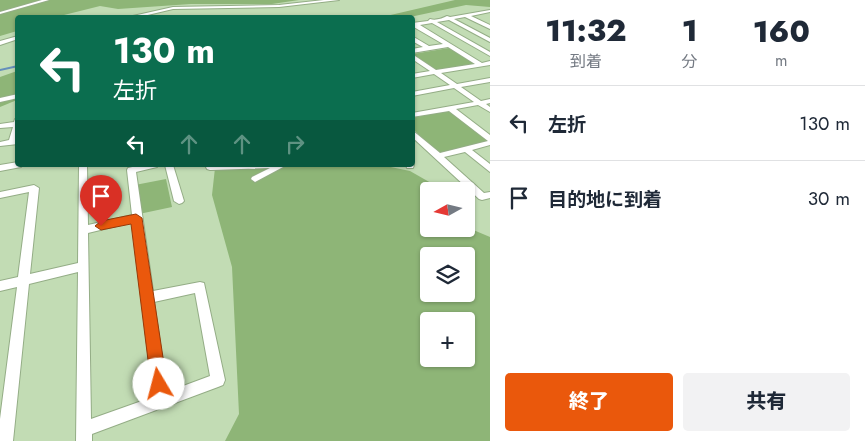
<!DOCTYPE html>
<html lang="ja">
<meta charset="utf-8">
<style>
body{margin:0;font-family:Jost,"Noto Sans JP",sans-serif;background:#f2f2f3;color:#1f2937;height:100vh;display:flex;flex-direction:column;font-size:19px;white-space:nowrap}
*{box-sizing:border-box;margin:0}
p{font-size:16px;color:#747a83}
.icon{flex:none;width:28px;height:28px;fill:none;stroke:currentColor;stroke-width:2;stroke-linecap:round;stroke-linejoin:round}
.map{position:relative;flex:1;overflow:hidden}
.drawer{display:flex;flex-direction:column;background:#fff;width:375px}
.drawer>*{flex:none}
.guide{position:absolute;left:15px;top:15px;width:400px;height:152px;border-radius:5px;box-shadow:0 1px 4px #0004;background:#0b6e4f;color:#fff;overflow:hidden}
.needle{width:32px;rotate:262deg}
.tools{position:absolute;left:420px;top:182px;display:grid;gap:10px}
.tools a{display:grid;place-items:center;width:55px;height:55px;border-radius:5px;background:#fff;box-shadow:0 1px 4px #0004;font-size:25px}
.pin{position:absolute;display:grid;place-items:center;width:42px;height:42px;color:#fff;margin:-51px -21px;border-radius:50% 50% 50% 0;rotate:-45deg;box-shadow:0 0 5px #0007}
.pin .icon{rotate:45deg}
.me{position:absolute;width:55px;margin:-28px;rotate:352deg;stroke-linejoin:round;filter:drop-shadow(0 0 4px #0008)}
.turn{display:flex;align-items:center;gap:18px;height:105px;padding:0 15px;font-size:22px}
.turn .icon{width:65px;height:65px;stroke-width:2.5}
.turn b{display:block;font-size:35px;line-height:42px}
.lanes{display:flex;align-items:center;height:48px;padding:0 15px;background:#0003;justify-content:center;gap:25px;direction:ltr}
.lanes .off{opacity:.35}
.eta{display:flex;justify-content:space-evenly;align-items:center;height:85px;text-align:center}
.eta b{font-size:30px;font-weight:800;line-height:35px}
.action{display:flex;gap:10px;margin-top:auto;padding:10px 15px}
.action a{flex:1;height:58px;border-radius:5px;background:#ea580c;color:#fff;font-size:20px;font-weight:800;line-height:58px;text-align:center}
.action a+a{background:#f2f2f3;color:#1f2937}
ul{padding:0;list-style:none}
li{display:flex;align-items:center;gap:15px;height:75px;padding:0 15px;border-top:1px solid #e0e1e3}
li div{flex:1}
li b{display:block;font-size:19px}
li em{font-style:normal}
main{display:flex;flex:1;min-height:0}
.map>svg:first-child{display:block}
</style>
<main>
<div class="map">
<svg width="490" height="441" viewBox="0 0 490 441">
<rect width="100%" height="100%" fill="#c2dcb4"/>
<!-- green -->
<g fill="#8eb577" fill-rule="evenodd">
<polygon points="0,0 299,0 272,4 191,4 118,9 100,6 56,17 18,18 17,31 0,36"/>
<polygon points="455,0 490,0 490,7 466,5 410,17 382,17"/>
<polygon points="449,48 476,64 436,71 413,54"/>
<polygon points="17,71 17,100 0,107 0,77"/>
<polygon points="450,110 490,141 438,153 413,129 412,118"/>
<path d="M226,165H381L410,171L445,191H429V229H466V217L471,229L490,237V441H225L239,414L232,267L212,195L215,168ZM429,256H466V294H429ZM429,321H466V359H429Z"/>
<polygon points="166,179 172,207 139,214 135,185"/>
</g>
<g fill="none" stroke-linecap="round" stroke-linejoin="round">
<!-- stream -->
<polyline stroke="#658fbb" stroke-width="2" points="0,70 18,66"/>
<!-- minor casing -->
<g stroke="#94ad86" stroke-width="2">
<g id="minor">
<polygon points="42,0 49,0 0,14 0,12"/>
<polygon points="324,0 339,0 279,7 173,9 135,18 124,18 173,7 279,5"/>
<path d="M490,10V12L471,16L490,25V29L465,17L454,19L490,38V42L449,20L437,22L490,52V56L432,23L420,25L482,63L490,61V65L441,73L457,84L490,78V82L461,87L481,101L490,99V103L486,104L490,107V112L478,105L456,109L490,135V145L472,150L490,164V172L465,152L444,157L484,193L490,192V198L482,200L479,199L412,137V130L440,153L488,141L449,111L412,117V113L474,102L454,88L412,96V92L450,85L434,74L412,78V74L430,71L412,59V54L436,70L475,64L448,47L412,53V49L423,47L412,41V36L429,46L443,44L412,26V23L428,21L430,19C436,21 443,18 447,16L450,17Z"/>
<polygon points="18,36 18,39 0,45 0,41"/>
<polygon points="18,94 18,98 0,102 0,98"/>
<polygon points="15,119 18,119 18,144 0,146 0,142 9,140 13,127 0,128 0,124 14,122"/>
<polygon points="18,162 18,165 22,165 21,167 0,171 0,165"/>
<polygon points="412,163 414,165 413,168 407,168 406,165 412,165"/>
<path d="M79,165H87L88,225L132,215L127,170L128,168L141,165H158L157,167L136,172L153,291L200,282L204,283L225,380L223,385L218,387L92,434V441H76L78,272L29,284L13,441H0V419L17,287L0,291V281L18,277L29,192L0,198V192L34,185L39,188L30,274L78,263ZM133,222L153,397L91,419L88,233ZM195,293L210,376L167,392L154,302Z"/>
<polygon points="165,165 173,165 184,201 182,203 179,204 174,201"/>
<polygon points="205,165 282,165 283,167 255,182 251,179 252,177 270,168 210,170 207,169"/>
</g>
</g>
<!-- minor -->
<use href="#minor" fill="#fff" fill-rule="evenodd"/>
</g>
<!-- route -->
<polygon fill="#ea580c" stroke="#983908" points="136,214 142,218 167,384 165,389 159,392 153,389 151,384 131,224 101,230 95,226 101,221"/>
</svg>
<div class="tools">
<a><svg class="needle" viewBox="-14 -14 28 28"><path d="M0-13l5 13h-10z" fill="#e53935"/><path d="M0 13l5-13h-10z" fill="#747a83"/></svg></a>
<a><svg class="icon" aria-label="layers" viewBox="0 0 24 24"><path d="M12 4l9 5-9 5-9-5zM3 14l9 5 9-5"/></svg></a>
<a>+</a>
</div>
<div class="pin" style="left:101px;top:226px;background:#d93025"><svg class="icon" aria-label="arrive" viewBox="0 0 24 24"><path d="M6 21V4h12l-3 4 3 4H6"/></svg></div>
<svg class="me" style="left:159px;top:384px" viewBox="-20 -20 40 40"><circle r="19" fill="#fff"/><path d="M0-13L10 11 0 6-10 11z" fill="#ea580c"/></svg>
<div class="guide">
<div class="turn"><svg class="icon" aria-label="left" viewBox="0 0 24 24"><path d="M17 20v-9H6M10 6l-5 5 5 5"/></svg><div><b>130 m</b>左折</div></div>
<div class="lanes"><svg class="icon" aria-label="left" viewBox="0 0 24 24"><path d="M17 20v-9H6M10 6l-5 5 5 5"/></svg><svg class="icon off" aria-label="ahead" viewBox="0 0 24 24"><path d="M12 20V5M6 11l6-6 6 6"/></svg><svg class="icon off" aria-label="ahead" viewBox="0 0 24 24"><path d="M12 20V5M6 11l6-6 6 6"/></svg><svg class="icon off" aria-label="right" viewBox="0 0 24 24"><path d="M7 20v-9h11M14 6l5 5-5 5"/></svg></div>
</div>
</div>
<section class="drawer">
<div class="eta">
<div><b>11:32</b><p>到着</p></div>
<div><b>1</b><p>分</p></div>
<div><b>160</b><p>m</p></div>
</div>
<ul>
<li><svg class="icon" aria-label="left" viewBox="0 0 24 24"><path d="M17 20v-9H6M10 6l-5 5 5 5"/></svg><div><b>左折</b></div><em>130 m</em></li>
<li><svg class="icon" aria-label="arrive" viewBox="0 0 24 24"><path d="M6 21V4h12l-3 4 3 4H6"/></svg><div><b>目的地に到着</b></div><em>30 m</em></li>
</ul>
<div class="action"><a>終了</a><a>共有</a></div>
</section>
</main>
